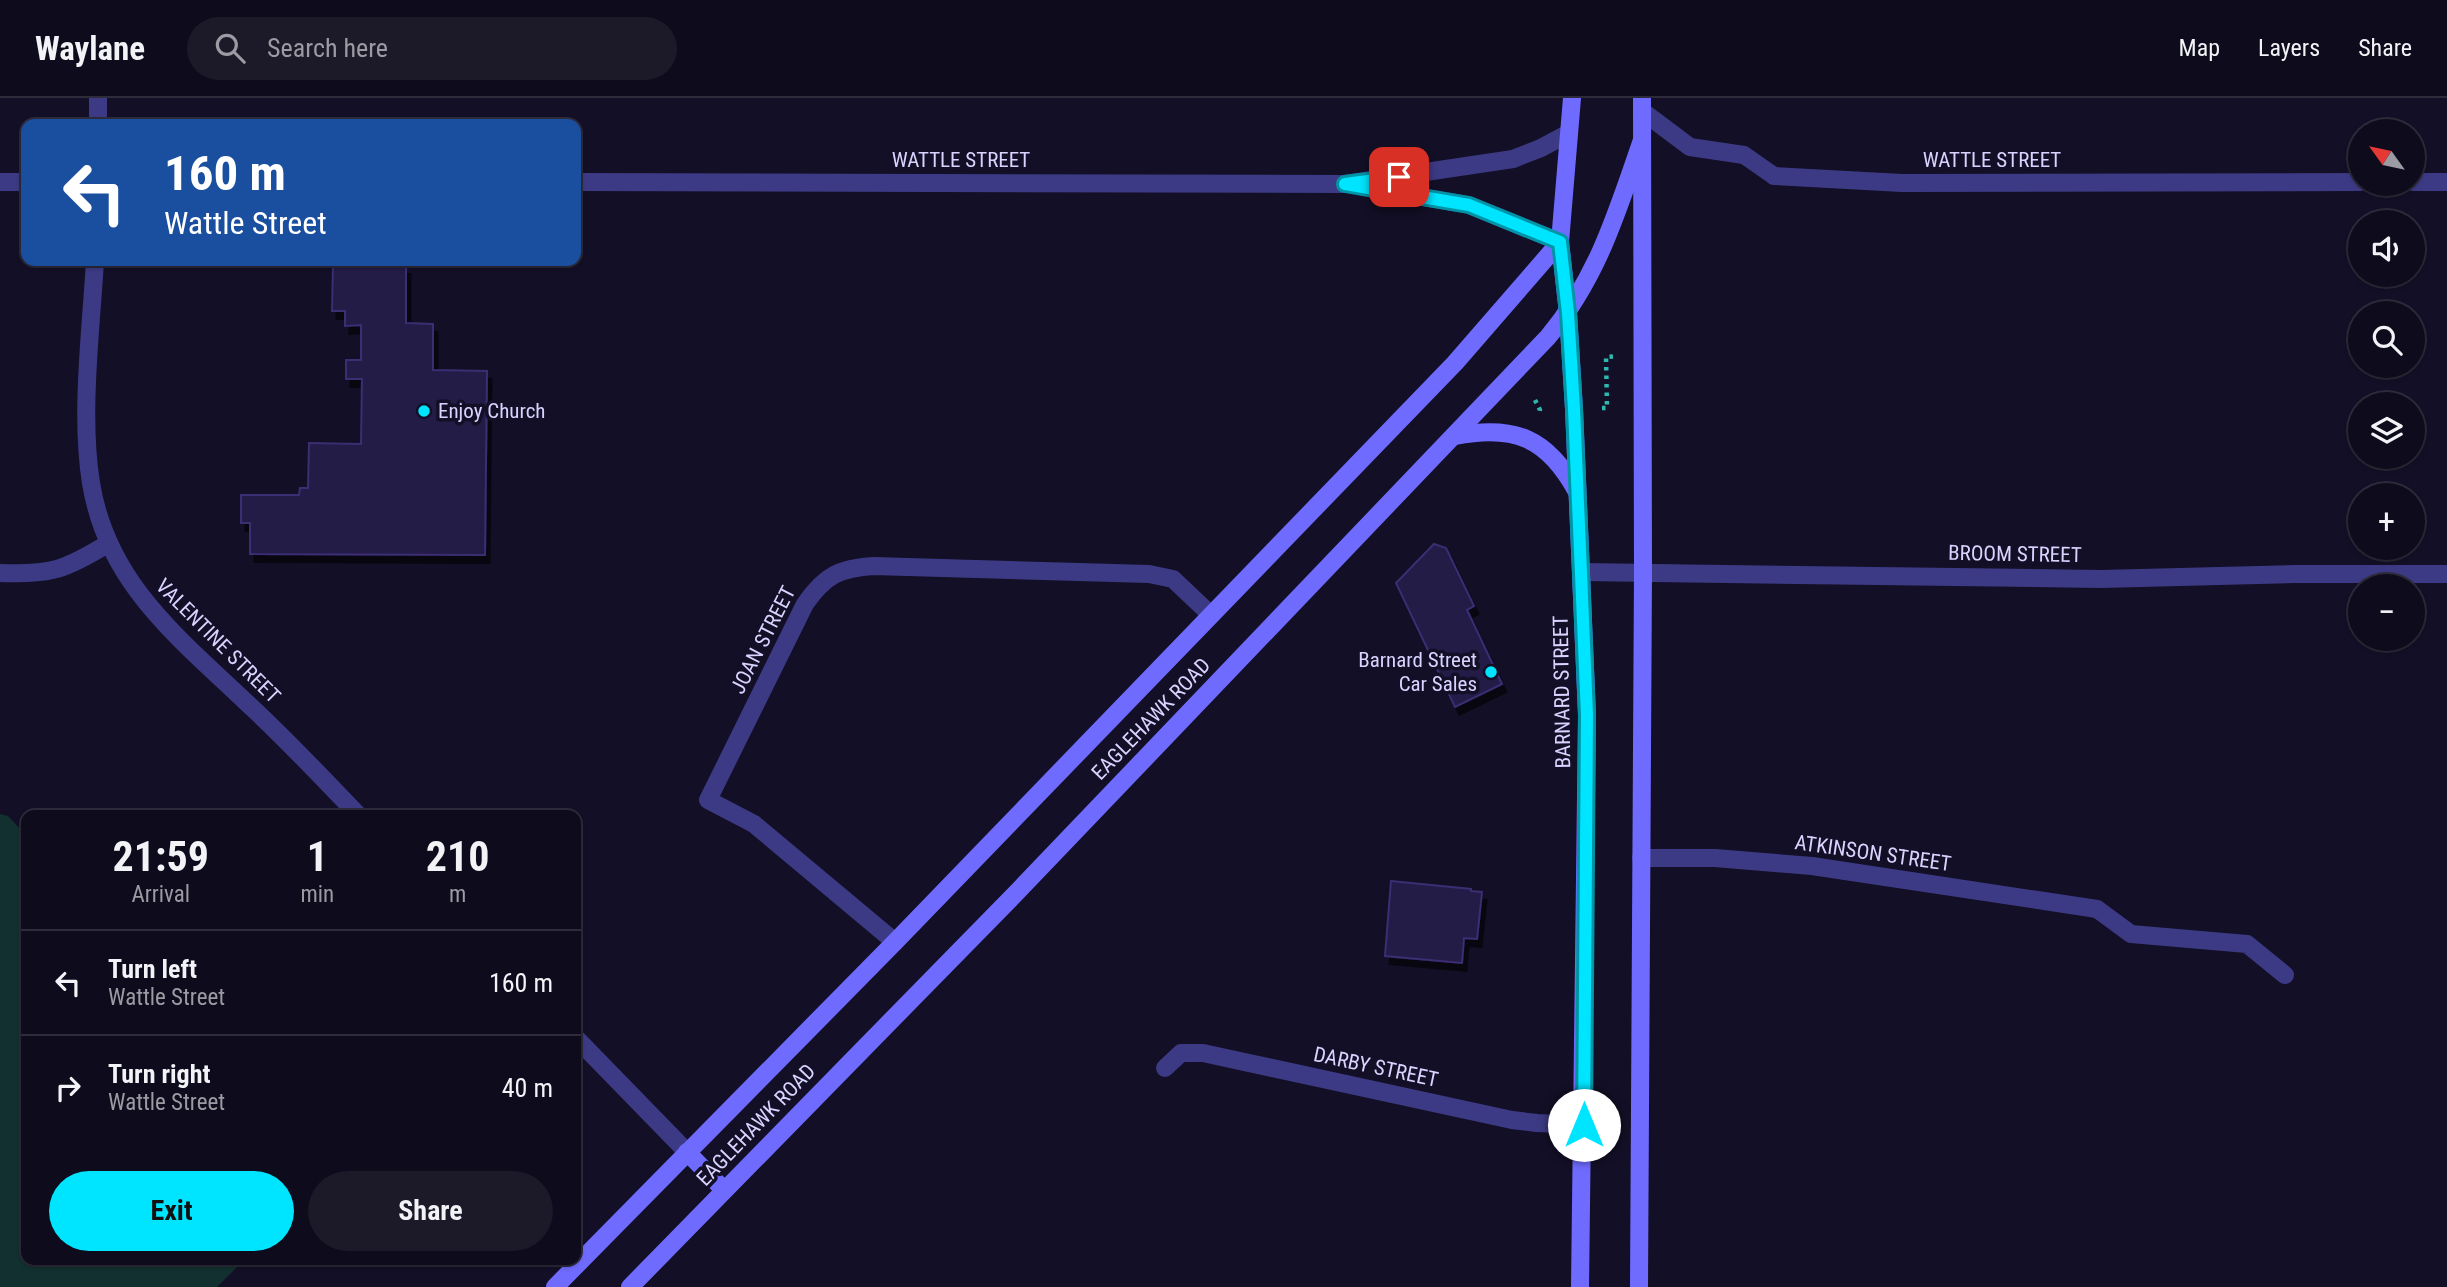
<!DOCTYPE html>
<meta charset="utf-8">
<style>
body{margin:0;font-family:"Roboto Condensed",sans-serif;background:#1c1929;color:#f1f3f6;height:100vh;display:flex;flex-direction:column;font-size:26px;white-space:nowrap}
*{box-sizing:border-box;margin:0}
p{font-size:23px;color:#9b9ba3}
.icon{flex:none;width:38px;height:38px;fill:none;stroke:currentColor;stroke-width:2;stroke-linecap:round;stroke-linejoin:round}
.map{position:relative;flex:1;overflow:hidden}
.sheet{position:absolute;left:21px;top:712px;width:560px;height:455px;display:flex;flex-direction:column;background:#0e0b1c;border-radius:14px;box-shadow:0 2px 5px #0004,0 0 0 2px #2e2b3b}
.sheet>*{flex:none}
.guide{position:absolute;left:21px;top:21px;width:560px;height:147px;border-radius:14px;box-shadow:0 2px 5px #0004,0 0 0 2px #2e2b3b;background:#1a4fa0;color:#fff;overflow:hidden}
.needle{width:46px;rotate:303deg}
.fabs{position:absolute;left:2348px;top:21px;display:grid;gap:14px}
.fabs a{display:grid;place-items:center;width:77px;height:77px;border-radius:50%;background:#0e0b1c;box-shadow:0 2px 5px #0004,0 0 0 2px #2e2b3b;font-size:35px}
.pin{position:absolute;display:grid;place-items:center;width:60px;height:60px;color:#fff;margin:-30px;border-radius:14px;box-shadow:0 4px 10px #0006}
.me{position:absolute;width:77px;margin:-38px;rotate:0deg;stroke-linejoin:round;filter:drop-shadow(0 0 5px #0008)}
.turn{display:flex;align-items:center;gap:24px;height:147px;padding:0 28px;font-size:32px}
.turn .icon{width:91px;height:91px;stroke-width:2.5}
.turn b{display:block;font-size:49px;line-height:60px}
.eta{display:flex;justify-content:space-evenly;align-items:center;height:119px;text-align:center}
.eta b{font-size:42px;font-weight:700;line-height:49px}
.primary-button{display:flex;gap:14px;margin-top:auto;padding:14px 28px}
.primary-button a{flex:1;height:80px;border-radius:42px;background:#00e5ff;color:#111;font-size:28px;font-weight:700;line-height:80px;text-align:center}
.primary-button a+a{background:#1c1929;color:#f1f3f6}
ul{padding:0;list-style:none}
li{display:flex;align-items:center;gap:21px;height:105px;padding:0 28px;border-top:2px solid #2e2b3b}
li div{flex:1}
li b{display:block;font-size:26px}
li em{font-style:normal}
header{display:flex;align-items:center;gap:42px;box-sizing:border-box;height:98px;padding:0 35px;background:#0e0b1c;border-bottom:2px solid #2e2b3b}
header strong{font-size:33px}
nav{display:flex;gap:38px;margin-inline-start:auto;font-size:24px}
.search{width:490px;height:63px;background:#1c1929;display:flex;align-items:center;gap:18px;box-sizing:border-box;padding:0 24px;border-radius:38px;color:#9b9ba3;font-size:26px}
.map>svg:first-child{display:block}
</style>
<header>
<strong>Waylane</strong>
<div class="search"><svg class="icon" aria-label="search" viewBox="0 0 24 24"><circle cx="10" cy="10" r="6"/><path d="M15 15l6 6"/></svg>Search here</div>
<nav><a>Map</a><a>Layers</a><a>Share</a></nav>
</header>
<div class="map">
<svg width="2447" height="1189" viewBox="0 0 2447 1189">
<defs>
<filter id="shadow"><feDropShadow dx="4.5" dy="8" stdDeviation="0" flood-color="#0009"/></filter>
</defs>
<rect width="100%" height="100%" fill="#130f26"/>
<!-- green -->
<polygon fill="#12302f" points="0,716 8,718 26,737 26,1162 244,1162 217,1189 0,1189"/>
<!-- building -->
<g fill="#241b47" stroke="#3b2d73" stroke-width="2" filter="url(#shadow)">
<polygon points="333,168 406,168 406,225 433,226 433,272 487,273 485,457 250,456 250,425 241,425 241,397 299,397 300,390 308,390 309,345 361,346 362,281 346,281 346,262 361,262 361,227 345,228 345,213 332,213"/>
<polygon points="1434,446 1446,450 1474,508 1467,512 1502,586 1455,609 1396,485"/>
<polygon points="1391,783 1471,791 1471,793 1482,794 1477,841 1464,840 1462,865 1385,858"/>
</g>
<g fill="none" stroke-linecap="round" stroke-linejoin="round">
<!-- path -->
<g stroke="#2fb8b0" stroke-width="4.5" stroke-dasharray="3.5 5" stroke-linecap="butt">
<polyline points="1535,302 1540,312 1539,316"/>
<polyline points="1602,310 1607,310 1606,259 1618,258"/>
</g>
<!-- service -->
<g stroke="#3d3a85" stroke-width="18">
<polyline points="1642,13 1690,49 1744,57 1774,78"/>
<path d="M0,475C51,477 65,472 109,445"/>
<polyline points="2097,811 2131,836 2247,846 2285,877"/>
<path d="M895,844L754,726L708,702L805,506C825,477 840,470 874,468L1149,476L1173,481L1211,517"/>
</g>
<!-- minor -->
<g stroke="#3d3a85" stroke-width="18">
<polyline points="98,0 98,26"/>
<polyline points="1774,78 1902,85 2361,84"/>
<polyline points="0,84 26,84"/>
<polyline points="576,84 1345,86 1513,61 1541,50 1569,35"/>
<polyline points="2413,84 2447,84"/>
<polyline points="1363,89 1469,107 1560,144"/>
<path d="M95,163C91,232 80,317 91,385C107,485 179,540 247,605C286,641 322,679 359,718"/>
<polyline points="1581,474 2101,481 2294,476 2447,476"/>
<polyline points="1641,760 1715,760 1812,768 2097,811"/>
<polyline points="576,940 687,1054"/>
<polyline points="1165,970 1181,955 1203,955 1512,1022 1537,1025 1584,1027"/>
</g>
<!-- secondary -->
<g stroke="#6f6bff" stroke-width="18">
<polyline points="1572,0 1560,144 1568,215 1574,311 1587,617 1580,1189"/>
<path d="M1455,338C1514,326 1548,340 1577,394"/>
<polyline points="687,1054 724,1092"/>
<polyline points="555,1189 895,844 1455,265 1560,144"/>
<path d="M630,1189L1019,792L1548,239C1598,179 1617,114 1642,42"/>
<polyline points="1639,1189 1643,473 1642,0"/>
</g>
</g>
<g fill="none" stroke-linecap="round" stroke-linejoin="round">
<!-- route casing -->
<g stroke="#0095a6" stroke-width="18">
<polyline id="route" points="1399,79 1345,86 1469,107 1560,144 1568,215 1574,311 1587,617 1584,1027"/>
</g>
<!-- route -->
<use href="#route" stroke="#00e5ff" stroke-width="12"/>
</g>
<!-- markers -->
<g fill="#00e5ff" stroke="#130f26" stroke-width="2.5">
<circle cx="424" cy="313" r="7"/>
<circle cx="1491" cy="574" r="7"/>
</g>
<g text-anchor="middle" stroke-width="7" stroke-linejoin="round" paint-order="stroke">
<!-- street labels -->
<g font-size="21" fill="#d9d4ff" stroke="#130f26">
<text x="961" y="69">WATTLE STREET</text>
<text x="1992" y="69">WATTLE STREET</text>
<text transform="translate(2015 456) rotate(1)" y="7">BROOM STREET</text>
<text transform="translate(763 542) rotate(-63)" y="7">JOAN STREET</text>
<text transform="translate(218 543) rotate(45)" y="7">VALENTINE STREET</text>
<text transform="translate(1562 594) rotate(-91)" y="7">BARNARD STREET</text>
<text transform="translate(1151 621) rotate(-46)" y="7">EAGLEHAWK ROAD</text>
<text transform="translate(1873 755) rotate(8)" y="7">ATKINSON STREET</text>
<text transform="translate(1376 969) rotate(12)" y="7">DARBY STREET</text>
<text transform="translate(756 1027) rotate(-46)" y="7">EAGLEHAWK ROAD</text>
</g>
<!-- poi labels -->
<g font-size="21" fill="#d9d4ff" stroke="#130f26" text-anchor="start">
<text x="438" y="320">Enjoy Church</text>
<text x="1477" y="569" text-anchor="end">Barnard Street<tspan x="1477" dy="24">Car Sales</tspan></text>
</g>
</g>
</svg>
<div class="fabs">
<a><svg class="needle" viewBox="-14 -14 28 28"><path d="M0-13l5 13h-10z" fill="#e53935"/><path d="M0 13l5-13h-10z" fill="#9b9ba3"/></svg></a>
<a><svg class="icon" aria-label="sound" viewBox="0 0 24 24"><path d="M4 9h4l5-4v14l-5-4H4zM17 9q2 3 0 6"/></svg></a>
<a><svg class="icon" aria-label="search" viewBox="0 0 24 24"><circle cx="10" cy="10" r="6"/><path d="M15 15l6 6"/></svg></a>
<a><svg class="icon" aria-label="layers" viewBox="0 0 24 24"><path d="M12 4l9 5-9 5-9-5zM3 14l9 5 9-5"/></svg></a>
<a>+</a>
<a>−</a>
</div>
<div class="pin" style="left:1399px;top:79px;background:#d93025"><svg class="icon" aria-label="arrive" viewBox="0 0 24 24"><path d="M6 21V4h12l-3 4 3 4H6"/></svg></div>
<svg class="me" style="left:1584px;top:1027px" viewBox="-20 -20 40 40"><circle r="19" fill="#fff"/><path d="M0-13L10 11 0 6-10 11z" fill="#00e5ff"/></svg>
<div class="guide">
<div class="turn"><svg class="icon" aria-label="left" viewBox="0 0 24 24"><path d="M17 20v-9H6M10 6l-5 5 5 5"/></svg><div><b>160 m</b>Wattle Street</div></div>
</div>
<section class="sheet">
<div class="eta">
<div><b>21:59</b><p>Arrival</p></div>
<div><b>1</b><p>min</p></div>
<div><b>210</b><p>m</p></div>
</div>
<ul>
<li><svg class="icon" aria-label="left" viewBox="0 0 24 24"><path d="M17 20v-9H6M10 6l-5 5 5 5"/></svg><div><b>Turn left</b><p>Wattle Street</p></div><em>160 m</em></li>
<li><svg class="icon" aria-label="right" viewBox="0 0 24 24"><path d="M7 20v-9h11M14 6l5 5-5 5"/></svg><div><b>Turn right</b><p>Wattle Street</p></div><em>40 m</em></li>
</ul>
<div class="primary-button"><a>Exit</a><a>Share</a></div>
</section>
</div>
